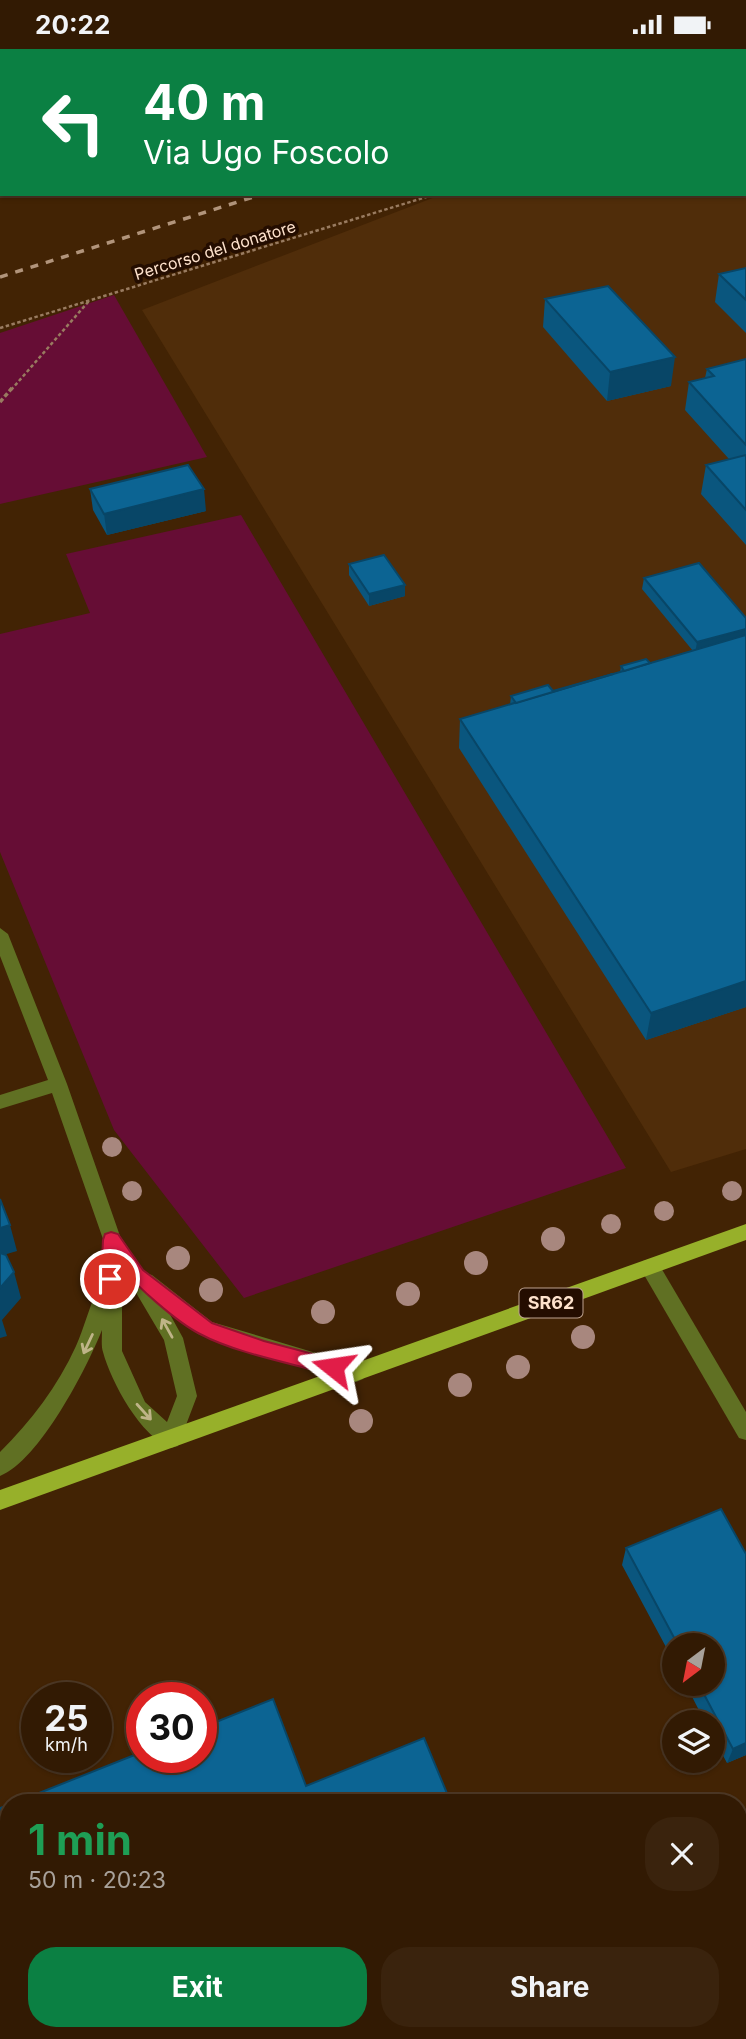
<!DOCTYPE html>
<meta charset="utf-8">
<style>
body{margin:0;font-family:Inter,sans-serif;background:#3a230d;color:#f1f3f6;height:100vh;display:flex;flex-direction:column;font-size:26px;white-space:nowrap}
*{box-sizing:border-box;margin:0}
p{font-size:23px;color:#a8a19a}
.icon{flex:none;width:38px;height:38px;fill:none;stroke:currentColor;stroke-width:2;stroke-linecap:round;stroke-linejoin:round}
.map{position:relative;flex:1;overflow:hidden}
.details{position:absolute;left:0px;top:1745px;width:747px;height:247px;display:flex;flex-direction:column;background:#321a03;border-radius:28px 28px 0 0;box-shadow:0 2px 5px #0004,0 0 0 2px #4d3825}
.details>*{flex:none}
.banner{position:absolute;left:0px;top:0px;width:747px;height:147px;box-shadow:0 2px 5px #0004,0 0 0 2px #4d3825;background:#0b8043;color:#fff;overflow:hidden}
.needle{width:46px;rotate:212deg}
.controls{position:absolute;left:662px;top:1584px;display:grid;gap:14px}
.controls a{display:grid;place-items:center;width:63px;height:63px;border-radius:50%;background:#321a03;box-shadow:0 2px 5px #0004,0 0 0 2px #4d3825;font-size:35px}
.speed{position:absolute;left:21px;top:1633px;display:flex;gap:14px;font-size:35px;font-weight:700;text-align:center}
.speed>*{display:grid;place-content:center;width:91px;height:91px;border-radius:50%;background:#321a03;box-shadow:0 2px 5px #0004,0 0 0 2px #4d3825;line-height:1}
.speed small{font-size:18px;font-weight:400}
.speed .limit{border:10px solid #d22;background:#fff;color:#111}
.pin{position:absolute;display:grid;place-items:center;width:60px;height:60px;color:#fff;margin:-30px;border:4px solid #fff;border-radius:50%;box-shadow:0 2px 7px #0007}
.me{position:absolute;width:77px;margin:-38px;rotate:285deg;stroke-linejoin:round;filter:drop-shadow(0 0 5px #0008)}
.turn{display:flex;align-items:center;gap:24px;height:147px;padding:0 28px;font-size:32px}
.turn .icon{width:91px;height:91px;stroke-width:2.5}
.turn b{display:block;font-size:49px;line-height:60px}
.round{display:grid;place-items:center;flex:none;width:74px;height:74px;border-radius:28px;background:#3a230d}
.overview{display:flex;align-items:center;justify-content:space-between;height:119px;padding:0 28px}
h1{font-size:42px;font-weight:700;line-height:52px;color:#1e9e55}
.action{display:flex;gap:14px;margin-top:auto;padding:14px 28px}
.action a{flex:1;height:80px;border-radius:28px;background:#0b8043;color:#fff;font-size:28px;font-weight:700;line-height:80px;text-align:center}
.action a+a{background:#3a230d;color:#f1f3f6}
.status{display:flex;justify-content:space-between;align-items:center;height:49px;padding:0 35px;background:#321a03;direction:ltr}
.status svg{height:19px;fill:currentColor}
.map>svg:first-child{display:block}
</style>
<div class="status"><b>20:22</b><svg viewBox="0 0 49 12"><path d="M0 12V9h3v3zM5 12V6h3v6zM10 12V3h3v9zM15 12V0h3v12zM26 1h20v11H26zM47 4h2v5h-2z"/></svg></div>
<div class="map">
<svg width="746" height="1990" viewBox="0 0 746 1990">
<rect width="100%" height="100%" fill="#422304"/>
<!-- built -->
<polygon fill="#502d0a" points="746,45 746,1100 671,1123 142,261 443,145 746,145"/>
<!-- green -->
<g fill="#660d35">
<polygon points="114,246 207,408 0,455 0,284"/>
<polygon points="241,466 626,1119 244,1249 114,1081 0,803 0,585 90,564 66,505"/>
</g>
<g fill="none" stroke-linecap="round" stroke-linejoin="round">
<!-- path-far1 -->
<g stroke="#997b60" stroke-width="2.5" stroke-dasharray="3.5 2.5" stroke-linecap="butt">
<polyline points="0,279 436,145"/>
<polyline points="11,341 89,252"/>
</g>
<!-- path -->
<polyline stroke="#997b60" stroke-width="3.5" stroke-dasharray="4.5 2.5" stroke-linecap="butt" points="0,353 12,339"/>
<!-- service -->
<polygon fill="#607023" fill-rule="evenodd" points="650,1210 657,1212 746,1363 746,1391 739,1389 643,1224 640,1218 643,1212"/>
<!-- minor -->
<path fill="#607023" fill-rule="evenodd" d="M0,879L8,885L67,1035L120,1187L145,1224L152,1226L212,1273L363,1318L366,1324L363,1330L356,1333L264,1308L198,1285L167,1260L183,1289L197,1347L178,1397L171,1399C141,1388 111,1333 103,1303C101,1297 102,1288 102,1281C87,1319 39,1412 0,1427V1403C31,1372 58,1337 76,1297C84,1279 89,1259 97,1241L102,1239L103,1190L52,1044L0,1060V1046L48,1031L0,907ZM122,1220L164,1291L177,1347L167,1373L145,1353L122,1302Z"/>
<!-- primary -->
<polygon fill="#97b02a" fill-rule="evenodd" points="746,1175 746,1191 0,1461 0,1441"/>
<!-- rail -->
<g stroke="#b1947b" stroke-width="3.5" stroke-dasharray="8 8" stroke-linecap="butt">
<polyline points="720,2 725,0"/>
<polyline points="0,228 263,145"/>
</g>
</g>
<!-- trees -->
<g fill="#a8877e">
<circle cx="112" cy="1098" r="10"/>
<circle cx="132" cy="1142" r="10"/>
<circle cx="732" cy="1142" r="10"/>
<circle cx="664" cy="1162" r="10"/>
<circle cx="611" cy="1175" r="10"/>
<circle cx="553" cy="1190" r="12"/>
<circle cx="178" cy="1209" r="12"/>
<circle cx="476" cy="1214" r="12"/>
<circle cx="211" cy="1241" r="12"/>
<circle cx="408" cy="1245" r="12"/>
<circle cx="323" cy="1263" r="12"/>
<circle cx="583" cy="1288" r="12"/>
<circle cx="518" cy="1318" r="12"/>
<circle cx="460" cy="1336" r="12"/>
<circle cx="361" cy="1372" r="12"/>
</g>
<!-- wall -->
<g fill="#0a567e">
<polygon points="746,219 746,284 715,253 719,225"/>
<polygon points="545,250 671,337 607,352 543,278"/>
<polygon points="746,310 746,496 701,445 706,416 729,410 685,361 689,333 705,329 707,320"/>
<polygon points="90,440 206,462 107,486 93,461"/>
<polygon points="349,515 405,536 405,547 369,557 349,526"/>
<polygon points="644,529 746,569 746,958 646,991 459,699 460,670 510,656 511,647 553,642 620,623 621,617 650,614 693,602 642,540"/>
<polygon points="626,1499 746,1505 746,1706 727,1714 712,1686 712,1673 705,1673 685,1634 712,1634 712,1596 674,1596 674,1613 622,1516"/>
<polygon points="746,1761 746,1853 738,1838 738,1765"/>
</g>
<!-- shaded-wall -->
<g fill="#084667">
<polygon points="675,308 671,337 607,352 610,323"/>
<polygon points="204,440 206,462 107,486 104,465"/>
<polygon points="405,536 405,547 369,557 369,545"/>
<polygon points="746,580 746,591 695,605 697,593"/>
<polygon points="746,932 746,958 646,991 651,964"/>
<polygon points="10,1176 17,1202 0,1207 0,1179"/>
<polygon points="14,1223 21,1249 2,1271 7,1287 0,1289 0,1239"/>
<polygon points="746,1694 746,1706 727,1714 733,1700"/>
</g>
<!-- building -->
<g fill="#0c6493" stroke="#084667" stroke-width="2">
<polygon points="746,219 746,251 719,225"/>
<polygon points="608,237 675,308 610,323 545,250"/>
<polygon points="746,310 746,396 689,333 714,327 707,320"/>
<polygon points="746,406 746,461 706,416"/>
<polygon points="188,416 204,440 104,465 90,440"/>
<polygon points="384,506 405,536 369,545 349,515"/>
<polygon points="699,514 746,569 746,580 697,593 644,529"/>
<polygon points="746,586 746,932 651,964 460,670"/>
<polygon points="646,610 650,614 624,622 621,617"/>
<polygon points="613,625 516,654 511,647 548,636 553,642"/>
<polygon points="0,1150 10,1176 0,1179"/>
<polygon points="0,1204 6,1206 14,1223 0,1239"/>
<polygon points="721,1460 746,1505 746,1694 733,1700 698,1634 712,1634 712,1596 678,1596 626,1499"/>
<polygon points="273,1650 306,1737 424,1689 451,1754 14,1754 142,1703 142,1708 201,1708 201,1679"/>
<polygon points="9,1756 9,1932 0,1898 0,1759"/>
<polygon points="746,1761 746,1839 738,1824 738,1765"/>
<polygon points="22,1983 546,1983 549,1990 24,1990"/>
</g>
<!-- one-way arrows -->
<defs><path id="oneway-shaft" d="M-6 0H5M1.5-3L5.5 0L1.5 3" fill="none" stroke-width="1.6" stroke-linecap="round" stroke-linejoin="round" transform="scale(1.75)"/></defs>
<g stroke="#bfb488">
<use href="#oneway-shaft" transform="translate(167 1279) rotate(-119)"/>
<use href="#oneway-shaft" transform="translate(88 1295) rotate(115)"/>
<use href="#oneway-shaft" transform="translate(144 1363) rotate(48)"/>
</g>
<!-- route -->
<path fill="#e11d48" stroke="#92132f" stroke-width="2" d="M111,1183L118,1185L143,1221L212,1274L264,1292L340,1312L342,1318L340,1324L333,1326C294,1315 235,1304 200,1285C178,1274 133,1235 119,1215L116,1236L110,1238L103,1236L101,1230L103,1191L105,1185Z"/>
<g text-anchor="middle" stroke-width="7" stroke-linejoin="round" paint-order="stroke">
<!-- far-street labels -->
<g font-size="16" fill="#fee2cc" stroke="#240d00">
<text transform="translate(215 201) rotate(-17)" y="6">Percorso del donatore</text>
</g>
<!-- shield labels -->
<rect fill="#240d00" stroke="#bda28f" stroke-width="2" x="519.5" y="1239.5" width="63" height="29" rx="5"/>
<g font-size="18" font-weight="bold" fill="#fee2cc">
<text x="551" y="1260">SR62</text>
</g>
</g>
</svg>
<div class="controls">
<a><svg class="needle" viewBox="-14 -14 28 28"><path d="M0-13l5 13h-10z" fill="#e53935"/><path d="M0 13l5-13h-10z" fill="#a8a19a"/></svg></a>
<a><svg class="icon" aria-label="layers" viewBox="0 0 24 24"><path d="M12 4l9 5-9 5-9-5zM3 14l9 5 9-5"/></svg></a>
</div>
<div class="speed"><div>25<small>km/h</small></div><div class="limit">30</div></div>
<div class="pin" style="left:110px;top:1230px;background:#d93025"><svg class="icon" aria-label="arrive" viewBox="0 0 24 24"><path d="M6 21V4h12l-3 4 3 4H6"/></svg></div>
<svg class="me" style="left:333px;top:1318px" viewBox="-20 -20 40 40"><path d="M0-17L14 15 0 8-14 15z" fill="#e11d48" stroke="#fff" stroke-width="4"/></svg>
<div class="banner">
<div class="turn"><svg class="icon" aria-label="left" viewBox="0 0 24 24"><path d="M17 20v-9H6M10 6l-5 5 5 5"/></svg><div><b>40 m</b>Via Ugo Foscolo</div></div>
</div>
<section class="details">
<div class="overview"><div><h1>1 min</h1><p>50 m · 20:23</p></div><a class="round"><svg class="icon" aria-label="close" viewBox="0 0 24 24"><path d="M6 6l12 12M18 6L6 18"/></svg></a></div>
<div class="action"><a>Exit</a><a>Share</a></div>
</section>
</div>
